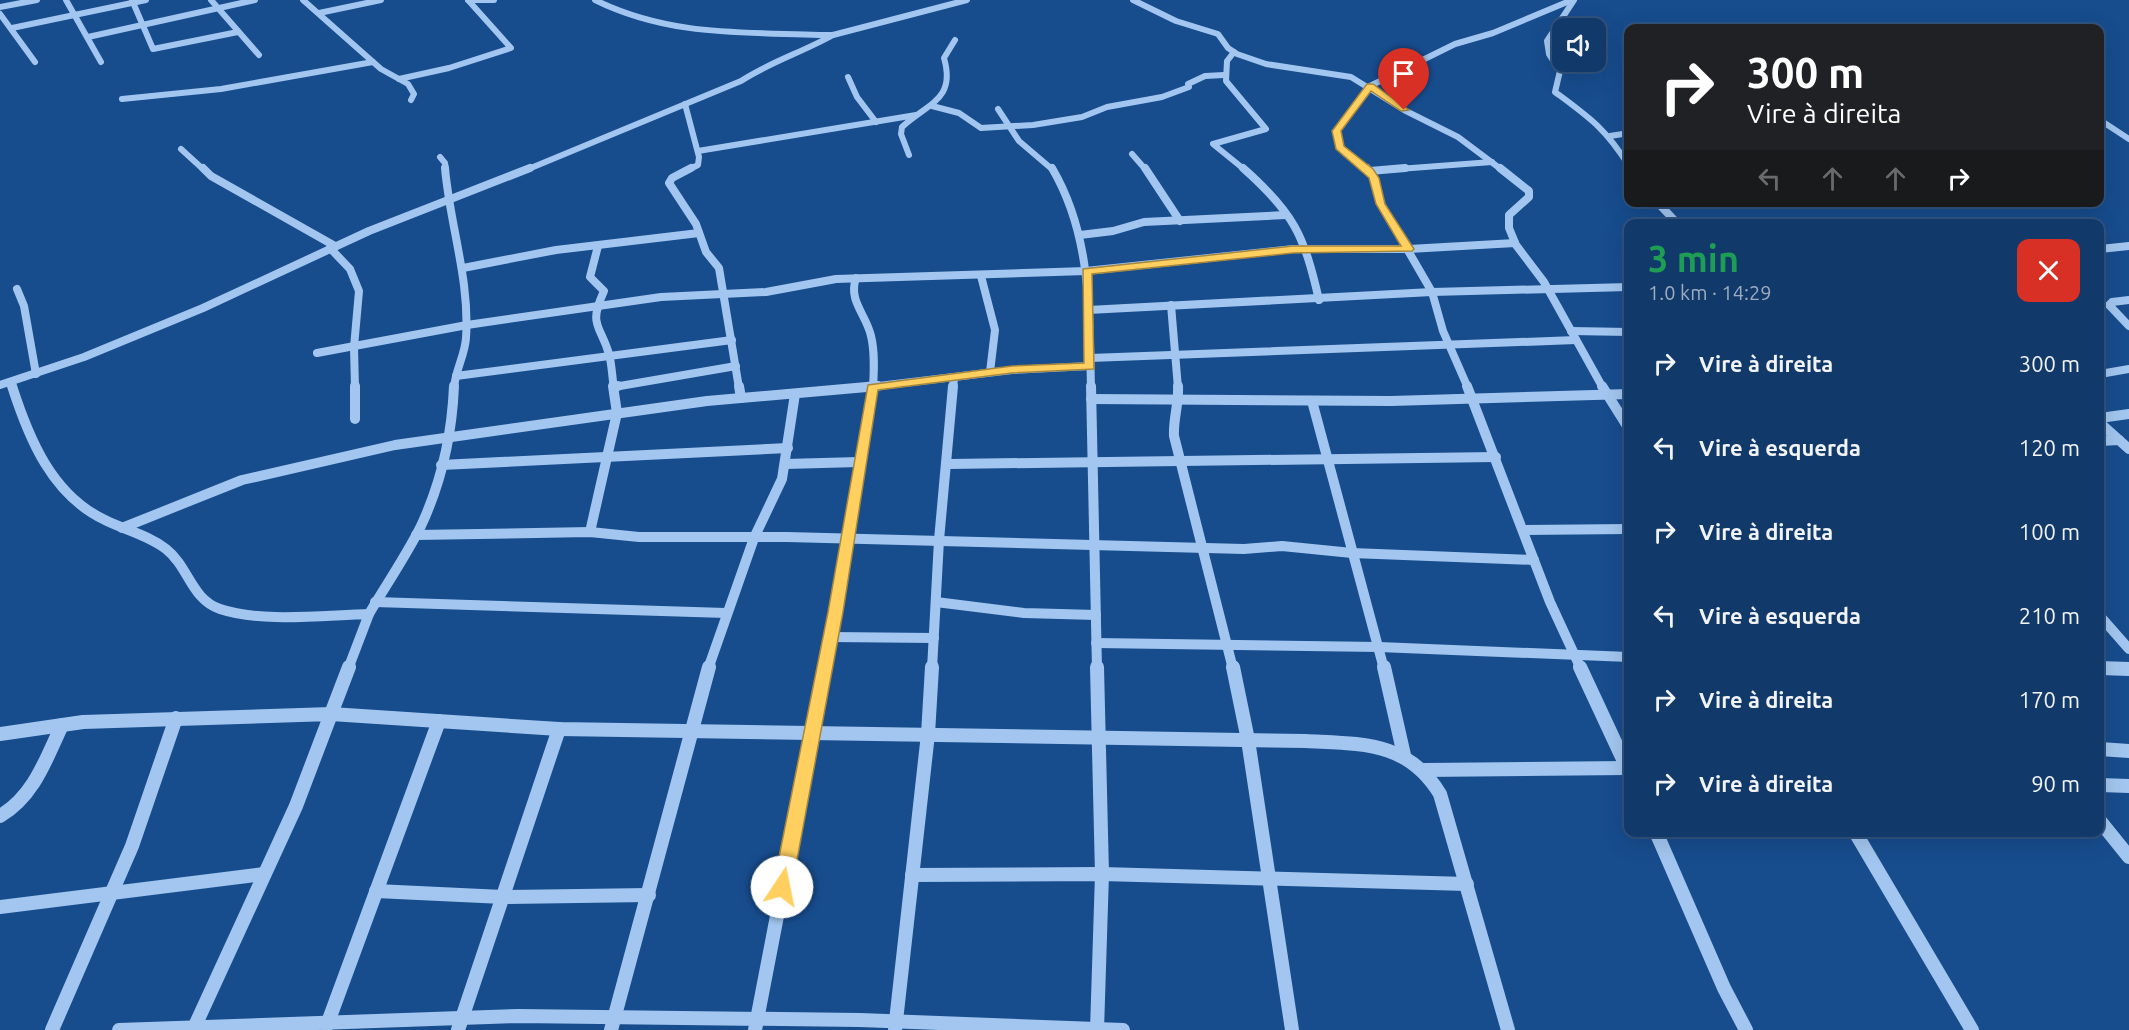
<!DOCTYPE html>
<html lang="pt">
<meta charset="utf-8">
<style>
body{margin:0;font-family:Ubuntu,sans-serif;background:#1a4070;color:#f1f3f6;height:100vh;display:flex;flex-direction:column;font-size:22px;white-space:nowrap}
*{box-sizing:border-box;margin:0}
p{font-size:20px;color:#9cacc1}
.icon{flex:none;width:33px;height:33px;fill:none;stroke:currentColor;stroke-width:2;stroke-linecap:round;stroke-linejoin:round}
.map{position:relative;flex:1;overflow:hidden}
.details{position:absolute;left:1624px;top:219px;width:480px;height:618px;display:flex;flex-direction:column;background:#11396a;border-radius:12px;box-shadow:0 6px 24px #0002,0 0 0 2px #30537e}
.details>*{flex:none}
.hud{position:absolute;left:1624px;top:24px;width:480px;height:183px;border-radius:12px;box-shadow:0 6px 24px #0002,0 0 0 2px #30537e;background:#202124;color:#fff;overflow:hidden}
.fabs{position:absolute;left:1552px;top:18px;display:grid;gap:12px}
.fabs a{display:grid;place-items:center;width:54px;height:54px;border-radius:12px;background:#11396a;box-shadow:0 6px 24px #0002,0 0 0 2px #30537e;font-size:30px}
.pin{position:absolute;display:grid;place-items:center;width:51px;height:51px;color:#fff;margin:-62px -26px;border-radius:50% 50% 50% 0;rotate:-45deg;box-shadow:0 0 6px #0007}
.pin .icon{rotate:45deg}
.me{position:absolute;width:66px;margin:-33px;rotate:11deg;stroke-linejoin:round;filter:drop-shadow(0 0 4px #0008)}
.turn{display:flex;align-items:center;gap:21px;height:126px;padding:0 24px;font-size:27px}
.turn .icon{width:78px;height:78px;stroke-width:2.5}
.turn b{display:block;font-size:42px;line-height:51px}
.lanes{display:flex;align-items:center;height:57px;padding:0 24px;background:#0003;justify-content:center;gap:30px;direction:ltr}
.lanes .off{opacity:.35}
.round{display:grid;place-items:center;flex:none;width:63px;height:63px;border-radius:12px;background:#1a4070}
.summary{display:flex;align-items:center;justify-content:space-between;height:102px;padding:0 24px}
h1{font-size:36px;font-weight:600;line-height:45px;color:#1e9e55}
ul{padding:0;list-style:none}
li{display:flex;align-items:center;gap:18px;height:84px;padding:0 24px}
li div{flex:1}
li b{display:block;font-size:22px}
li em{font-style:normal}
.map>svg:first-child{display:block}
</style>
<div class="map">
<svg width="2129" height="1030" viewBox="0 0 2129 1030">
<rect width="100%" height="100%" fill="#174c8d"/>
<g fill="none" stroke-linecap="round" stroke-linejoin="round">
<!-- minor-far3 -->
<g stroke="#a2c6ef" stroke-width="6">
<polyline points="66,0 101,62"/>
<polyline points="132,0 153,49 238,32"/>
<polyline points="211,0 259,55"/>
<polyline points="303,0 381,69 408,84 414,94 411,100"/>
<polyline points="468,0 494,0"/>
<path d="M595,0C668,36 740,32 819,35H833L967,0"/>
<polyline points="1133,0 1176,21 1218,34 1228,48 1237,54 1266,64 1351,77 1404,110 1458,137 1502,170"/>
<path d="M1574,0L1547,41L1549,54L1560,71L1555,92C1590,118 1605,128 1629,166"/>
<polyline points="0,7 37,0"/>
<polyline points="319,13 381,0"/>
<polyline points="0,14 35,62"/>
<polyline points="12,28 146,0"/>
<polyline points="88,37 255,0"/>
<polyline points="1234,52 1227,61 1226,81 1266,129 1213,144 1245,170"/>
<polyline points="848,77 857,97 876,122"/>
<polyline points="399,79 449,68 511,48 468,0"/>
<polyline points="122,99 221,89 373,62"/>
<polyline points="685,104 699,157 698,165 688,170"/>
<polyline points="932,106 959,113 981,128 1033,125 1082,117 1107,107 1162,97 1189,87 1188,84 1205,76 1224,75"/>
<polyline points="998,109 1019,141 1053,170"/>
<polyline points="2100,120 2129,139"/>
<polyline points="1610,136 1629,133"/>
<polyline points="181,149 204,170"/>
<polyline points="698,151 916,115"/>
<polyline points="1132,154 1146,170"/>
<path d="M909,155L901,134L902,127C928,103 956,100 944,58L955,40"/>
<polyline points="440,157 445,163 446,170"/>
<path d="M526,170L741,81C770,62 803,52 833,35"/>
<polyline points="1369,170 1339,147 1336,131 1370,86 1455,44 1493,33 1572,0"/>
<polyline points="1385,170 1492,162"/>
</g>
<!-- minor-far2 -->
<g stroke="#a2c6ef" stroke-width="8">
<polyline points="203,168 211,176 335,246"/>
<path d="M445,168C450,226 470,280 466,338C465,355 455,371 454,388"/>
<polyline points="691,168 672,178 669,183 696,224 706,252 719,268 739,388"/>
<path d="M1052,168C1092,236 1089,312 1091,388"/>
<polyline points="1145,168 1180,221"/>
<path d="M1243,168C1294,213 1304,235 1319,300"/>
<polyline points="1367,168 1374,178 1381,204 1432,292 1443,331 1468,388"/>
<polyline points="1500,168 1529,191 1529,197 1509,215 1509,228 1516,245 1544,282 1603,388"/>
<polyline points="1370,171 1405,168"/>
<polyline points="1657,202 1678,224"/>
<polyline points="1080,235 1113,231 1144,222 1286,215"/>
<path d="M598,246L590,277L604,291C588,326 600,324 609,354C612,365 612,377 614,388"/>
<polyline points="330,248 350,269 359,291 354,347 355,388"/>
<polyline points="2100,249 2129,246"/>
<polyline points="463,268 556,250 699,233"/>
<polyline points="981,276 995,330 990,372"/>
<path d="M856,278C848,301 866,314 871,336C875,352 874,371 873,388"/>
<polyline points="17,289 24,306 36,374"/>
<polyline points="2129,300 2112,302 2109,305 2129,326"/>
<polyline points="1171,305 1178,388"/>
<polyline points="1088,310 1432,292 1629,287"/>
<polyline points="1571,331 1629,332"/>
<polyline points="317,353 467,325 661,297 766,292 836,279 1086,271 1293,249 1409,249 1515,243"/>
<polyline points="1090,358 1576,340"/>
<polyline points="2100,374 2129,369"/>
<polyline points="456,376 732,340"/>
<polyline points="11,382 13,388"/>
<polyline points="0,385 84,357 203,308 369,231 530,168"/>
<polyline points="614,387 736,366"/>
<polyline points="862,388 1012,370 1090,366"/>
<polyline points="953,388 954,378"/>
</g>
<!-- minor-far1 -->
<g stroke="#a2c6ef" stroke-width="10">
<path d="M12,386C29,439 52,495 105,520C125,530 148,535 166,549C189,567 191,599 220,609C262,623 324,615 369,614L348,669"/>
<polyline points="355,386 355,419"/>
<polyline points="739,386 741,398"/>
<polyline points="1091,386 1097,669"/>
<path d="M1178,386C1179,404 1173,419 1174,436L1233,669"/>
<polyline points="1467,386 1550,602 1581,669"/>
<polyline points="1602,386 1629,429"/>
<polyline points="614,387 618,386"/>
<polyline points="1091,399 1391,401 1629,394"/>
<polyline points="1312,401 1384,669"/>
<polyline points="2100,418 2129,414"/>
<polyline points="2100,423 2129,449"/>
<polyline points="2100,441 2119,440"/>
<polyline points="785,464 859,462"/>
<polyline points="949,464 1496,457"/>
<polyline points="441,465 788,448"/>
<polyline points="122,528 242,480 395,445 707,401 878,386"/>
<polyline points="1524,530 1629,529"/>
<polyline points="590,532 617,413 613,386"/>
<polyline points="416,535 590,532 639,537 787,537 1244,549 1282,546 1352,553 1534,560"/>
<polyline points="375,602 726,613"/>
<polyline points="936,602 1024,613 1096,615"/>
<path d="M369,614C386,585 406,556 421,526C441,483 452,433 454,386"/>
<polyline points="2100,616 2129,649"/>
<polyline points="830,637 934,638"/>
<polyline points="1096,643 1379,647 1629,657"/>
<polyline points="2100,668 2123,669"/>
<polyline points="708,669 754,538 782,479 795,394"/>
<polyline points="825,669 873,386"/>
<polyline points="932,669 939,540 953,386"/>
</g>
<!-- minor -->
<g stroke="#a2c6ef" stroke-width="14">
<path d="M349,667L331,714L559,729L1306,741C1362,744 1408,741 1440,794L1508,1030"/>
<polyline points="1233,667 1248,740 1292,1030"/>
<polyline points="1384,667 1404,755"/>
<polyline points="1580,667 1629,772"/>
<polyline points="2100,668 2129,669"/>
<polyline points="0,734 83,722 331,714 296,806 194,1028"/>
<polyline points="2100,749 2129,751"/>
<polyline points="1424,770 1627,768"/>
<polyline points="2100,785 2129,786"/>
<path d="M0,816C34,796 46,759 62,725"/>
<polyline points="2100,821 2129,857"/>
<polyline points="1656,832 1724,988 1746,1030"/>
<polyline points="1855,832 1972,1030"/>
<polyline points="912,875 1102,874 1467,884"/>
<polyline points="376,891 503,897 649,895"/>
<polyline points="0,907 264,874"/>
<polyline points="327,1025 439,721"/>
<polyline points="52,1030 132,846 176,718"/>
<polyline points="119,1030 518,1016 860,1020 1123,1030"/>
<polyline points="458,1030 559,729"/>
<polyline points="611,1030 709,667"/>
<polyline points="755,1030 825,667"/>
<polyline points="895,1030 928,734 932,667"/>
<polyline points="1097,1030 1102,874 1097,667"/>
</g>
</g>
<!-- route -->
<polygon fill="#ffcf60" stroke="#a6873e" stroke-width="1.5" points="1367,84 1373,84 1409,110 1401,111 1371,91 1341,131 1344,146 1373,169 1379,178 1385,204 1414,249 1412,251 1293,253 1092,274 1094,369 1012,373 878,390 843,612 792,887 789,893 782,895 776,893 773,887 828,612 868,385 1012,366 1084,363 1083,269 1293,246 1401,246 1376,204 1369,178 1336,149 1332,131"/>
</svg>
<div class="fabs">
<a><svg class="icon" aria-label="sound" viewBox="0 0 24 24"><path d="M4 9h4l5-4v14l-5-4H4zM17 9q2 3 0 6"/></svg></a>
</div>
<div class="pin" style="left:1404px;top:110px;background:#d93025"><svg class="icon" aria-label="arrive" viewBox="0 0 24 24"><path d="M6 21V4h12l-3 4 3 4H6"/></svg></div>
<svg class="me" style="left:782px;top:887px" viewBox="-20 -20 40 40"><circle r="19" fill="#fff"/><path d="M0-13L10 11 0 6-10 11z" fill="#ffcf60"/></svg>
<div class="hud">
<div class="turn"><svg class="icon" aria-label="right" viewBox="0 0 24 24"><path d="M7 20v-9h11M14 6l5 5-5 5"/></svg><div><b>300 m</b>Vire à direita</div></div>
<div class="lanes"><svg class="icon off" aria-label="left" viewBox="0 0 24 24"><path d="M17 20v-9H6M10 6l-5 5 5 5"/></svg><svg class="icon off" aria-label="ahead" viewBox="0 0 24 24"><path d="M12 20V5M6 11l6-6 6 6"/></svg><svg class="icon off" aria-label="ahead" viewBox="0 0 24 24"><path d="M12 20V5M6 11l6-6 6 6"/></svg><svg class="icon" aria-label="right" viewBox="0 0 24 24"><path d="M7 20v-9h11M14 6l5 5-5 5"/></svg></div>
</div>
<section class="details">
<div class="summary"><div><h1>3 min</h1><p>1.0 km · 14:29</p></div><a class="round" style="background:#d93025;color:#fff"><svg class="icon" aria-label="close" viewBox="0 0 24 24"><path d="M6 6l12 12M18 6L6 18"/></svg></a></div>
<ul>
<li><svg class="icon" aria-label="right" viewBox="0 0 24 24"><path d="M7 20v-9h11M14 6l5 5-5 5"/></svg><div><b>Vire à direita</b></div><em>300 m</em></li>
<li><svg class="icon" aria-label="left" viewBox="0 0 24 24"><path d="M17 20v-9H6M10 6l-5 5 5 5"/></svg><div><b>Vire à esquerda</b></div><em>120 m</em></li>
<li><svg class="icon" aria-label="right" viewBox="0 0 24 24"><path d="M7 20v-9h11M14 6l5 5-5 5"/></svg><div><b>Vire à direita</b></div><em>100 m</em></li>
<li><svg class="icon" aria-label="left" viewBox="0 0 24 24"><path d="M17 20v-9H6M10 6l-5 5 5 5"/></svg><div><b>Vire à esquerda</b></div><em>210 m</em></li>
<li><svg class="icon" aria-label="right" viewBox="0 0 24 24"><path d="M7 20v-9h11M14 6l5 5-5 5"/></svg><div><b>Vire à direita</b></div><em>170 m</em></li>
<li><svg class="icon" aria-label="right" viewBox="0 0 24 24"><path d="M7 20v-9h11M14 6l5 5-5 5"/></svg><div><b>Vire à direita</b></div><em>90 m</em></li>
</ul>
</section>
</div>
